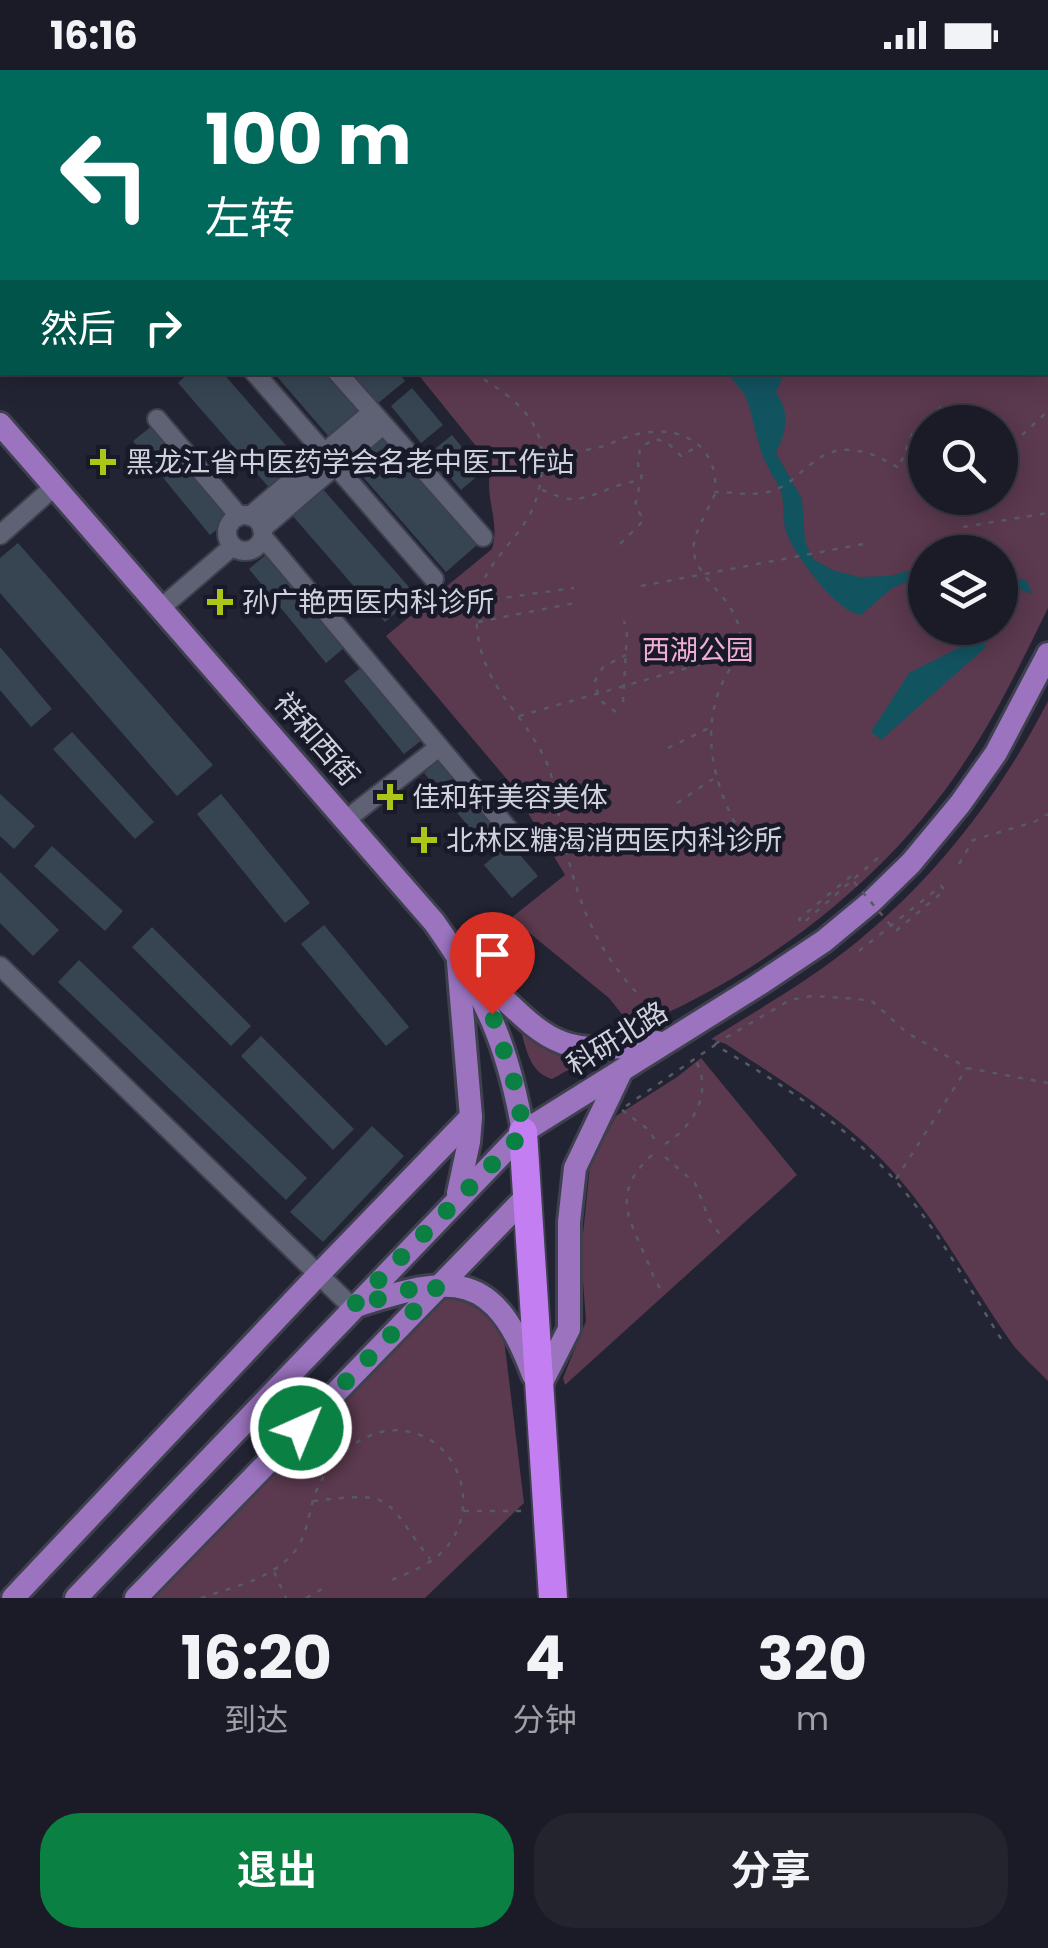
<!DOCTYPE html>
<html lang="zh">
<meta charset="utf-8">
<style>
body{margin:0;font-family:Poppins,"Noto Sans SC",sans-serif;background:#23242e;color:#f1f3f6;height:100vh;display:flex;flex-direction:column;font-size:38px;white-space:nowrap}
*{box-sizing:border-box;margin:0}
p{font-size:32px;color:#9fa1a7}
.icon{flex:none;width:55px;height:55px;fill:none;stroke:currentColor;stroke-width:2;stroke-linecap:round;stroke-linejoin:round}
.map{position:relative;height:1528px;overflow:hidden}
.details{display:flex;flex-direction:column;background:#1a1b26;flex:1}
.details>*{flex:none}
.guide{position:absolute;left:0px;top:0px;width:1050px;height:305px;box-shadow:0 5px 25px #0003,0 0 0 2px #383943;background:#00695c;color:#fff;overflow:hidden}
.tools{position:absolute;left:908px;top:335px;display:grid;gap:20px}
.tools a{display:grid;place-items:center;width:110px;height:110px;border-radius:50%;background:#1a1b26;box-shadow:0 5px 25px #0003,0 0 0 2px #383943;font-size:50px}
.pin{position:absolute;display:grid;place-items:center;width:85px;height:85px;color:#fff;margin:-102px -42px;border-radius:50% 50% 50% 0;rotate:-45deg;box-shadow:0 0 10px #0007}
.pin .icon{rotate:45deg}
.me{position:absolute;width:110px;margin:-55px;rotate:44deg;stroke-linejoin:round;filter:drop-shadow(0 0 8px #0008)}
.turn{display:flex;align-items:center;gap:35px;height:210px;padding:0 40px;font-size:45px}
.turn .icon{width:130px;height:130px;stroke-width:2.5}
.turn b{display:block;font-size:70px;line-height:85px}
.then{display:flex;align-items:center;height:95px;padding:0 40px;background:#0003;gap:20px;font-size:38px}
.eta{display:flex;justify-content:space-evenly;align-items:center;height:170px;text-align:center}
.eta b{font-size:60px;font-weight:700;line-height:70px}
.action{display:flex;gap:20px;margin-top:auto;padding:20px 40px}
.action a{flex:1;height:115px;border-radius:40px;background:#0b8043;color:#fff;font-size:40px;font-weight:700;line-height:115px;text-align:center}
.action a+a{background:#23242e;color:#f1f3f6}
.status{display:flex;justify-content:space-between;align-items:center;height:70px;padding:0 50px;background:#1a1b26;direction:ltr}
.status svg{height:28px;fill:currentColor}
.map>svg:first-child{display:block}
</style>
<div class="status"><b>16:16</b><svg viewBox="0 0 49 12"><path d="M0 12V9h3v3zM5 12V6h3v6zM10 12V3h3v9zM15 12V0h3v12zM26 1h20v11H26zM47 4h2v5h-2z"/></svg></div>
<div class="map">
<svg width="1048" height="1528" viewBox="0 0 1048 1528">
<rect width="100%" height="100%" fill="#222433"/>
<!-- green -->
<g fill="#5b394e" fill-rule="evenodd">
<path d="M341,0H1048V538C1022,591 997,644 964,693C886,811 763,904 633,958L609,928L511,848L565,805L510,713L386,566L492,479C501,451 482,424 492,396L417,303L1048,302V2H341ZM925,352H1000V428H925ZM925,482H1000V558H925Z"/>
<path d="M1048,631V1311C1036,1298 1021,1286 1011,1272C975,1221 946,1166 907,1118C858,1056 791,1017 726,974L711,969C761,938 813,908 858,871C938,805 1001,723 1048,631Z"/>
<path d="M519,954L552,980L588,989L552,1009C528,1002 526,976 519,954Z"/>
<polygon points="701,988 797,1105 565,1315 563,1308 586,1251 581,1184 590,1095 616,1046 677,1007"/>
<polygon points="449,1228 467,1231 484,1241 504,1269 524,1433 425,1528 141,1528 429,1235"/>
</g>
<!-- water -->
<g fill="#125360">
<polygon points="451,0 936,0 449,2"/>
<path d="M730,303H784L776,323C791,344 786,361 776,383L802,429L805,472L814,490L835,501L859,507L890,506L925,496V505L892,518L861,545C838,543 793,484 786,461C782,449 785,435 781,422C776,410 768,399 763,387C756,368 753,347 746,328C742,317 732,314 730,303Z"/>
<polygon points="1000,501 1027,511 1032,524 1019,519 1000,519"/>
<polygon points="978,568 987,576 881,670 871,662 909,603"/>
</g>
<!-- building -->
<g fill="#374553">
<polygon points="189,302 222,302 302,394 272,421 178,313"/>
<polygon points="273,302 326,302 362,343 331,369"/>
<polygon points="351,302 398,302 405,311 377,334"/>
<polygon points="412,318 443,355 421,373 391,336"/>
<polygon points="153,355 230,449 210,465 133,371"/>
<polygon points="382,364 478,474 446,502 350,392"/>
<polygon points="452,365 482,402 461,420 430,383"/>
<polygon points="321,417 416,525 385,552 291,444"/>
<polygon points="18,473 213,695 177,726 0,523 0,488"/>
<polygon points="268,483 345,577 326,593 249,499"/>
<polygon points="0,577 52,639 31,657 0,620"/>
<polygon points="363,596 423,669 404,684 344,611"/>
<polygon points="72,662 154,752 135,769 53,679"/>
<polygon points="442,687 503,760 484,775 424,703"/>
<polygon points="0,724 35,756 14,779 0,766"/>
<polygon points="221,724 310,833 285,853 197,744"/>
<polygon points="510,773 538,806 512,828 484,795"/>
<polygon points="52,776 123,841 105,861 34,796"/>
<polygon points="0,802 59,860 33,886 0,853"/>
<polygon points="324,855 409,957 386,976 301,874"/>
<polygon points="152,857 251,956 231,976 132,877"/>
<polygon points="79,890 307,1108 286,1130 58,912"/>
<polygon points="261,966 354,1059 333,1080 241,986"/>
<polygon points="372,1056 404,1086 323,1172 290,1142"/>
</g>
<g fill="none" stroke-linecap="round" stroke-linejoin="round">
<!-- minor casing -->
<g stroke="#3e404d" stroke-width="22">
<g id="minor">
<polyline points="254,302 434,509"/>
<polyline points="337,302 483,467"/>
<polyline points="157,349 239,446"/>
<circle cx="245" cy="463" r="18"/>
<polyline points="250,446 372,342"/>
<polyline points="262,459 383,355"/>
<polyline points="0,465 55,416"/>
<polyline points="263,467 515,767"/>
<polyline points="162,537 233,476"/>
<polyline points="347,749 439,677"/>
<polyline points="0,896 352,1237"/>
</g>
</g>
<!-- major casing -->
<g stroke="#3e404d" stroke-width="28">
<g id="major">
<path d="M0,354L434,852C485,924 508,974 523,1062"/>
<path d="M477,903C548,970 554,990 657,972"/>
<polyline points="458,1123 469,1072 471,1047 458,892"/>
<path d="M356,1236C454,1204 494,1199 533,1305"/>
<polyline points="538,1320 569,1259 569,1152 575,1098 621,1002"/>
<polyline points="13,1528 318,1205 471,1047"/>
<polyline points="76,1528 523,1062 758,915 824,871 871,832 911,793 960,734 996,683 1048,584"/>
<polyline points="136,1528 527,1126"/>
</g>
</g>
<!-- highway casing -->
<g stroke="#3e404d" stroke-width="32">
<polyline id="highway" points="523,1062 553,1528"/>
</g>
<!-- path -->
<g stroke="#575967" stroke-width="2.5" stroke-dasharray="5 8" stroke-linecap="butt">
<polyline points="358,2 358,0"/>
<polyline points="1015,2 1017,0"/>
<polyline points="1048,117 1048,118"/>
<polyline points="1048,143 1048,144"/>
<path d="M473,302C516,330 550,351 541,408C539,422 534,439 526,451C501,489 472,504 477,558C483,619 522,640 546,691C555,711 555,730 560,750C573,817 589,871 636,922"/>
<polyline points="1000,379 1020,367 1048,341"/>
<path d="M547,383C565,383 584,381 601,377C614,373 625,366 638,364C681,354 719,375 715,422C737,422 759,428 779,418C791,413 800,402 811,394C840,370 869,380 899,398"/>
<polyline points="901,392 912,364 944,334"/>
<path d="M542,420C551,423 564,430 574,429C596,428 614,413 638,411"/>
<path d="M715,424C691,475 680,480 721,525C729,535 737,546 739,559C744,580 729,598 721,616C701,663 714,714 737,757"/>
<polyline points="963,457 1048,443"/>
<polyline points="620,474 644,450 635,436 642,404 638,395 640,377 656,369 668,373 681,386 700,375"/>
<polyline points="917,497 919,505"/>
<polyline points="641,516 863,474"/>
<polyline points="481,531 574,518"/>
<polyline points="478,552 575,533"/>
<polyline points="623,632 627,562 624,551"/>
<polyline points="616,642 601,631 594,613 603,597 626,585"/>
<polyline points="519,646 736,584"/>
<polyline points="668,678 711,657"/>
<polyline points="557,722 595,724"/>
<polyline points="677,733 713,709"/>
<polyline points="959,794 973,770 1034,752 1048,744"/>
<polyline points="851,806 799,849 802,854 879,787"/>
<polyline points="859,881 941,816 945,820 891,865"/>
<polyline points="715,974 790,930 812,926 858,929 873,932 906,962 967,998 1048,1013"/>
<path d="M626,1036L715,975C780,1013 842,1052 893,1108C938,1158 969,1219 1005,1275"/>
<polyline points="622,1040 649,1060 656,1072"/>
<path d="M665,1074C693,1057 713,1023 696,991"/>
<path d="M652,1085C611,1123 628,1146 646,1188C651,1199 653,1208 660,1218"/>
<polyline points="665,1087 695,1113 709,1149 721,1166"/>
<polyline points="896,1109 967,998"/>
<path d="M313,1431C397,1421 382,1427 430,1489"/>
<polyline points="464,1441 524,1441"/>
<polyline points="274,1502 286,1528"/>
<path d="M201,1528C233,1517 273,1509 295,1481C308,1464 308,1444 315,1424C326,1395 354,1366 386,1361C446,1353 483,1420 452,1470C439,1491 412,1502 389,1511"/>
<polyline points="306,1528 327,1516"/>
</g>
<!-- minor -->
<use href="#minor" stroke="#5f6275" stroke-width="18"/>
<!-- major -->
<use href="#major" stroke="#9b73bf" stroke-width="22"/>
<!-- highway -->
<use href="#highway" stroke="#c37ef1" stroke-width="28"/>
<!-- path-bridge -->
<polyline stroke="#575967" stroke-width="2.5" stroke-dasharray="5 8" stroke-linecap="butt" points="854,812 893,858"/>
</g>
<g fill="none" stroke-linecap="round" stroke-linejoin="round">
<!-- route -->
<polyline stroke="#0b8043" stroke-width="18" stroke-dasharray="0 32.4" points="301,1358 438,1216 411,1219 352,1237 524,1062 515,1015 492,944"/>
</g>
<!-- markers -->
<g fill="#abc614" stroke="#181a29" stroke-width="4">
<path d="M98 377h10v10h10v10h-10v10h-10v-10h-10v-10h10z"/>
<path d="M215 517h10v10h10v10h-10v10h-10v-10h-10v-10h10z"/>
<path d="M385 712h10v10h10v10h-10v10h-10v-10h-10v-10h10z"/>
<path d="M419 755h10v10h10v10h-10v10h-10v-10h-10v-10h10z"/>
</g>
<g text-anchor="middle" stroke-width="9" stroke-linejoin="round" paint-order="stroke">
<!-- poi labels -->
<g font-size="28" fill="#cfd1dc" stroke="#181a29" text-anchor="start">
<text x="126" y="402">黑龙江省中医药学会名老中医工作站</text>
<text x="242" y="542">孙广艳西医内科诊所</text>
<text x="412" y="737">佳和轩美容美体</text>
<text x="446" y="780">北林区糖渴消西医内科诊所</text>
</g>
<!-- park labels -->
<g font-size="28" fill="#f1add6" stroke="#181a29">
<text x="698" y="590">西湖公园</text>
</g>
<!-- street labels -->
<g font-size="28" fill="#cfd1dc" stroke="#181a29">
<text transform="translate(317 669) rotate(49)" y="10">祥和西街</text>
<text transform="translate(617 968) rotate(-32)" y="10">科研北路</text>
</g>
</g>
</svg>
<div class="tools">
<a><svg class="icon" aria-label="search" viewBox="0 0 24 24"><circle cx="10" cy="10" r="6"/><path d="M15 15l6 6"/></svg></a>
<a><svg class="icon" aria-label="layers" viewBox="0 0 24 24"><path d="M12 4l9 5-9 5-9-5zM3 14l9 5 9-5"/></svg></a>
</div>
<div class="pin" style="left:492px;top:944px;background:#d93025"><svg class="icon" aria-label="arrive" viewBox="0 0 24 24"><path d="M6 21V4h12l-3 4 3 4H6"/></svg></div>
<svg class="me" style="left:301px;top:1358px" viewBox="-20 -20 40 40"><circle r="17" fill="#0b8043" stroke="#fff" stroke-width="3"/><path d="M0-11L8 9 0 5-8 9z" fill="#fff"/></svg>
<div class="guide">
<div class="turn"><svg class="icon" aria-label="left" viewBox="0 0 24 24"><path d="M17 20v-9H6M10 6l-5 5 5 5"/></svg><div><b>100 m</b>左转</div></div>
<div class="then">然后<svg class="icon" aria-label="right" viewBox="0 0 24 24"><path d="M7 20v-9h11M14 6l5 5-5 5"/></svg></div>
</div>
</div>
<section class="details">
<div class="eta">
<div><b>16:20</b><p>到达</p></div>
<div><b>4</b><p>分钟</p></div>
<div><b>320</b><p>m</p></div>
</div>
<div class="action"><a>退出</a><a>分享</a></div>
</section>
